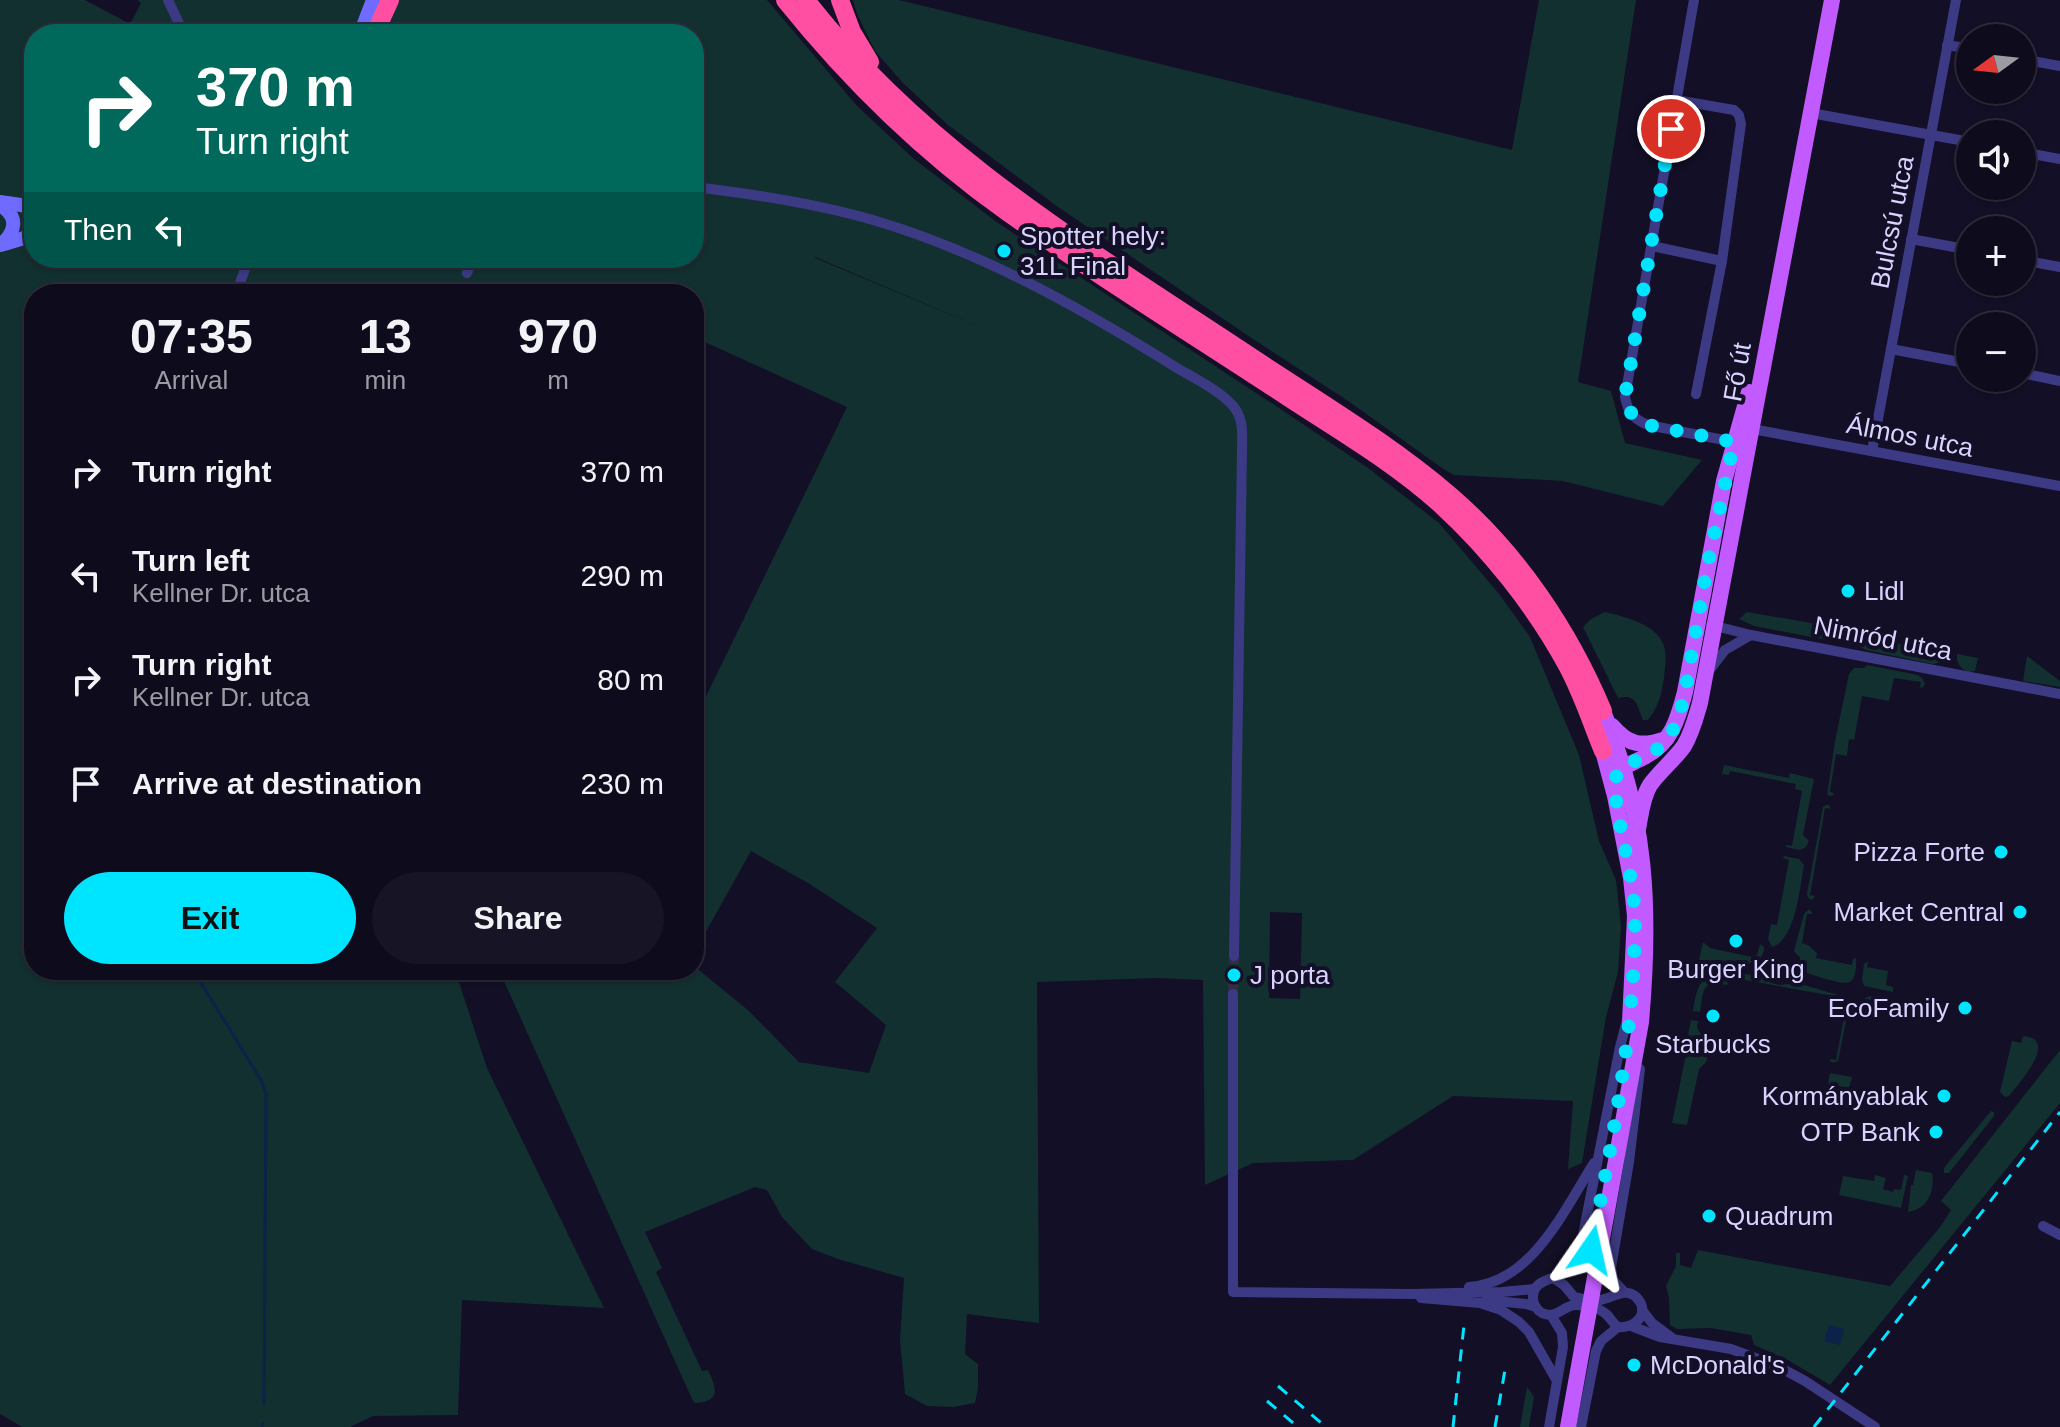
<!DOCTYPE html>
<meta charset="utf-8">
<style>
body{margin:0;font-family:Helvetica,sans-serif;background:#171425;color:#f1f3f6;height:100vh;display:flex;flex-direction:column;font-size:30px;white-space:nowrap}
*{box-sizing:border-box;margin:0}
p{font-size:26px;color:#9b9ba3}
.icon{flex:none;width:44px;height:44px;fill:none;stroke:currentColor;stroke-width:2;stroke-linecap:round;stroke-linejoin:round}
.map{position:relative;flex:1;overflow:hidden}
.details{position:absolute;left:24px;top:284px;width:680px;height:696px;display:flex;flex-direction:column;background:#0e0b1c;border-radius:32px;box-shadow:0 2px 6px #0004,0 0 0 2px #2e2b3b}
.details>*{flex:none}
.hud{position:absolute;left:24px;top:24px;width:680px;height:244px;border-radius:32px;box-shadow:0 2px 6px #0004,0 0 0 2px #2e2b3b;background:#00695c;color:#fff;overflow:hidden}
.needle{width:52px;rotate:255deg}
.controls{position:absolute;left:1956px;top:24px;display:grid;gap:16px}
.controls a{display:grid;place-items:center;width:80px;height:80px;border-radius:50%;background:#0e0b1c;box-shadow:0 2px 6px #0004,0 0 0 2px #2e2b3b;font-size:40px}
.pin{position:absolute;display:grid;place-items:center;width:68px;height:68px;color:#fff;margin:-34px;border:4px solid #fff;border-radius:50%;box-shadow:0 2px 8px #0007}
.me{position:absolute;width:88px;margin:-44px;rotate:11deg;stroke-linejoin:round;filter:drop-shadow(0 0 6px #0008)}
.turn{display:flex;align-items:center;gap:28px;height:168px;padding:0 40px;font-size:36px}
.turn .icon{width:104px;height:104px;stroke-width:2.5}
.turn b{display:block;font-size:56px;line-height:68px}
.then{display:flex;align-items:center;height:76px;padding:0 40px;background:#0003;gap:16px;font-size:30px}
.eta{display:flex;justify-content:space-evenly;align-items:center;height:136px;text-align:center}
.eta b{font-size:48px;font-weight:700;line-height:56px}
.primary-button{display:flex;gap:16px;margin-top:auto;padding:16px 40px}
.primary-button a{flex:1;height:92px;border-radius:48px;background:#00e5ff;color:#111;font-size:32px;font-weight:700;line-height:92px;text-align:center}
.primary-button a+a{background:#171425;color:#f1f3f6}
ul{padding:0;list-style:none}
li{display:flex;align-items:center;gap:24px;height:104px;padding:0 40px}
li div{flex:1}
li b{display:block;font-size:30px}
li em{font-style:normal}
.map>svg:first-child{display:block}
</style>
<div class="map">
<svg width="2060" height="1427" viewBox="0 0 2060 1427">
<rect width="100%" height="100%" fill="#130f26"/>
<!-- green -->
<g fill="#12302f" fill-rule="evenodd">
<path d="M0,0H85L130,24L141,3L137,0H767L857,106L914,159L998,223L1282,410L1368,468L1439,523L1500,595L1530,637L1579,755L1599,841L1616,880L1621,927L1618,972L1606,1017L1582,1163L1568,1169L1573,1101L1453,1096L1353,1160L1253,1163L1205,1185L1203,980L1158,978L1037,982L1039,1323L967,1314L965,1354L978,1364V1388L975,1403L953,1407L927,1406L905,1394L900,1340L904,1278L838,1259L812,1249L782,1217L767,1190L755,1187L645,1232L662,1268L656,1272L702,1371L708,1370C716,1387 722,1402 695,1403L692,1399L499,970H694V966L749,1011L799,1062L869,1073L886,1025L835,982L877,928L808,883L751,851L694,953V721L847,407L694,337V294H34V970H455L487,1068L604,1308L462,1300L458,1415L373,1416L350,1427H22L0,1414ZM34,34H694V258H34ZM815,257L995,333L815,258ZM1270,912L1302,913L1300,999L1269,998Z"/>
<polygon points="853,0 899,0 1512,150 1539,0 1636,0 1578,382 1611,391 1625,443 1702,460 1663,506 1563,481 1454,475 1442,468 1351,403 1247,335 1058,207 948,125 903,83 875,51 857,14"/>
<path d="M1605,612C1625,617 1657,624 1664,646C1667,656 1665,668 1664,678C1662,693 1658,708 1648,720H1643C1636,704 1637,694 1618,698L1583,627L1591,619Z"/>
<polygon points="1747,612 1834,627 1835,625 1839,628 1842,635 1832,641 1754,626 1739,619"/>
<path d="M1864,630V637L1938,651L1941,643L1947,650C1947,660 1942,663 1932,664L1866,650L1858,646L1855,638L1858,631Z"/>
<path d="M1957,654L1978,658L1975,671L1969,672C1961,670 1956,663 1957,654Z"/>
<polygon points="2027,656 2060,681 2060,687 2023,681"/>
<polygon points="1867,665 1918,675 1922,678 1925,684 1922,688 1920,687 1921,682 1894,678 1889,701 1862,696 1854,740 1849,739 1847,756 1836,754 1830,791 1834,794 1832,796 1827,795 1835,741 1849,674 1854,668 1864,668"/>
<polygon points="1724,765 1789,778 1790,773 1814,779 1803,835 1809,841 1806,847 1800,850 1786,847 1786,845 1792,846 1802,791 1795,789 1796,784 1730,771 1729,775 1722,774"/>
<polygon points="1826,805 1829,805 1831,809 1825,808 1810,895 1815,896 1812,900 1808,898 1807,894 1823,807"/>
<path d="M1784,856L1799,859L1804,865C1800,886 1796,940 1772,947L1768,939L1771,924L1777,925L1789,860L1783,858Z"/>
<path d="M1809,909L1812,912V914H1807L1802,943L1808,945L1817,953L1816,958L1852,965L1853,959L1856,958C1856,964 1857,978 1850,982C1844,986 1808,974 1801,970L1800,958L1794,951L1804,914Z"/>
<path d="M1703,942L1710,948L1752,957L1757,955L1760,944L1764,947C1765,972 1719,964 1703,964L1699,960Z"/>
<polygon points="1868,961 1867,967 1888,971 1886,985 1893,987 1893,992 1864,986 1862,980 1864,964"/>
<path d="M1718,973L1761,975L1771,983L1780,985L1797,983L1845,997L1849,1006L1838,1061L1833,1063L1830,1061V1059L1836,1060L1846,1006L1838,1003L1839,997L1729,977L1727,985C1701,980 1704,989 1700,1012L1693,1011C1696,993 1698,977 1718,973Z"/>
<path d="M1871,996L1926,1006L1935,1014L1934,1020L1927,1019L1928,1013L1863,1002L1861,1011L1856,1010C1857,1002 1863,998 1871,996Z"/>
<polygon points="1691,1020 1698,1021 1697,1028 1701,1034 1718,1037 1717,1046 1691,1041 1688,1036"/>
<path d="M2023,1036C2060,1039 2019,1083 2009,1096L2005,1097L2000,1092L2012,1041L2021,1043Z"/>
<polygon points="2060,1050 2060,1103 1830,1385 1788,1360 1754,1345 1751,1335 1711,1328 1677,1329 1670,1325 1669,1298 1666,1286 1676,1266 1676,1253 1680,1253 1680,1265 1691,1268 1698,1250 1890,1286 1941,1226 1951,1210 1941,1201"/>
<polygon points="1694,1052 1708,1053 1706,1062 1699,1069 1687,1125 1672,1123 1685,1059"/>
<polygon points="1830,1073 1852,1077 1849,1088 1828,1084"/>
<polygon points="1991,1111 1994,1112 1994,1116 1949,1173 1944,1173 1944,1168"/>
<path d="M1916,1170L1932,1173C1935,1191 1928,1209 1908,1212L1911,1185H1913Z"/>
<polygon points="1875,1175 1886,1178 1883,1189 1893,1192 1894,1189 1901,1190 1904,1175 1908,1176 1901,1208 1839,1195 1843,1176 1874,1181"/>
<polygon points="1527,1387 1534,1397 1529,1427 1520,1427"/>
</g>
<!-- water -->
<polygon fill="#0c2248" points="1829,1325 1844,1329 1840,1345 1824,1341"/>
<g fill="none" stroke-linecap="round" stroke-linejoin="round">
<!-- stream -->
<g stroke="#0c2248" stroke-width="3">
<polyline points="193,970 261,1080 266,1094 264,1404"/>
<polyline points="262,1427 263,1423"/>
</g>
<!-- street-tunnel -->
<polyline stroke="#312d47" stroke-width="10" stroke-dasharray="10 5" stroke-linecap="butt" points="1233,994 1234,956"/>
<!-- street -->
<g stroke="#3d3a85" stroke-width="10">
<polyline points="168,0 184,34"/>
<path d="M1694,0L1625,397C1628,412 1633,419 1648,425L1734,442"/>
<polyline points="1947,45 1970,49"/>
<polyline points="2022,59 2060,66"/>
<polyline points="1676,100 1734,110 1739,115 1741,124 1722,261 1696,394"/>
<polyline points="1811,113 1970,142"/>
<polyline points="2022,152 2060,159"/>
<path d="M694,187C754,194 814,203 873,220C982,252 1081,308 1177,368C1194,378 1226,394 1236,410C1244,422 1242,438 1242,451L1234,956"/>
<polyline points="1911,239 1970,250"/>
<polyline points="1652,246 1722,261"/>
<polyline points="2022,260 2060,267"/>
<polyline points="467,273 474,258"/>
<polyline points="236,294 249,258"/>
<polyline points="1891,349 1970,364"/>
<polyline points="2022,373 2060,381"/>
<polyline points="1752,429 2060,486"/>
<polyline points="1872,451 1956,0"/>
<polyline points="1711,625 1751,635 2060,694"/>
<polyline points="1708,672 1725,650 1751,635"/>
<polyline points="1233,994 1233,1292 1412,1294 1502,1292 1534,1289"/>
<polyline points="2043,1226 2060,1235"/>
<path d="M1555,1279L1564,1285L1574,1297C1583,1299 1591,1301 1600,1300C1613,1298 1626,1286 1637,1298C1651,1313 1635,1329 1618,1327L1601,1341L1596,1351L1581,1427"/>
<path d="M1469,1287C1532,1283 1564,1210 1594,1163"/>
<polyline points="1624,1292 1613,1280 1611,1268 1629,1162 1640,1069"/>
<polyline points="1421,1298 1480,1303 1501,1310 1519,1322 1529,1332 1557,1381"/>
<polyline points="1486,1300 1526,1304 1536,1307"/>
<polyline points="1642,1310 1652,1323 1672,1338"/>
<polyline points="1631,1326 1660,1337 1731,1349 1777,1366 1805,1381 1875,1427"/>
<path d="M1618,1327C1612,1323 1611,1318 1606,1314C1600,1308 1584,1305 1576,1305C1563,1305 1557,1320 1542,1313C1537,1310 1533,1304 1533,1298C1532,1278 1557,1280 1569,1270C1574,1266 1576,1260 1579,1255L1620,1047L1628,1016"/>
<polyline points="1549,1427 1563,1347 1562,1333 1551,1315"/>
</g>
<!-- secondary -->
<g stroke="#6f6bff" stroke-width="14">
<polyline points="360,34 373,0"/>
<polyline points="0,202 34,207"/>
<path d="M0,205C19,217 16,231 1,245"/>
<polyline points="4,244 34,235"/>
</g>
<!-- primary -->
<g stroke="#c25bff" stroke-width="16">
<path d="M1612,726C1629,746 1642,747 1666,739"/>
<polyline points="1603,751 1615,796 1631,878 1635,916 1630,1022"/>
<path d="M1617,774C1623,765 1634,763 1644,757C1671,744 1678,719 1685,692L1724,481L1749,392"/>
<path d="M1638,829C1641,814 1642,798 1650,785C1660,771 1674,760 1684,746C1692,733 1696,717 1700,703L1832,0"/>
<path d="M1568,1427L1641,1022C1651,909 1647,817 1603,711"/>
</g>
<!-- highway -->
<g stroke="#ff4fa3" stroke-width="18">
<path d="M785,0C850,81 923,152 1007,212C1099,277 1195,336 1289,398C1341,432 1396,464 1442,506C1489,549 1535,607 1565,662C1581,690 1591,722 1603,751"/>
<path d="M806,0C924,152 1090,250 1247,354C1316,400 1388,442 1451,496C1518,554 1569,630 1603,711"/>
<polyline points="840,0 852,32 870,62"/>
<polyline points="380,22 390,0"/>
</g>
<!-- rail -->
<g stroke="#00e5ff" stroke-width="3" stroke-dasharray="12 10" stroke-linecap="butt">
<polyline points="1278,1386 1326,1427"/>
<polyline points="1267,1401 1298,1427"/>
<polyline points="1453,1427 1464,1325"/>
<polyline points="1495,1427 1506,1364"/>
<polyline points="1814,1427 2060,1112"/>
</g>
</g>
<g fill="none" stroke-linecap="round" stroke-linejoin="round">
<!-- route -->
<path stroke="#00e5ff" stroke-width="14" stroke-dasharray="0 25.2" d="M1591,1250C1612,1141 1635,1031 1635,919C1634,887 1626,855 1620,824C1618,810 1614,795 1615,782C1617,763 1637,762 1651,754C1657,750 1663,744 1668,737C1678,725 1681,708 1685,692L1707,568L1734,442L1648,425C1634,419 1628,412 1625,397L1671,129"/>
</g>
<!-- markers -->
<g fill="#00e5ff" stroke="#130f26" stroke-width="3">
<circle cx="1004" cy="251" r="8"/>
<circle cx="1848" cy="591" r="8"/>
<circle cx="2001" cy="852" r="8"/>
<circle cx="2020" cy="912" r="8"/>
<circle cx="1736" cy="941" r="8"/>
<circle cx="1234" cy="975" r="8"/>
<circle cx="1965" cy="1008" r="8"/>
<circle cx="1713" cy="1016" r="8"/>
<circle cx="1944" cy="1096" r="8"/>
<circle cx="1936" cy="1132" r="8"/>
<circle cx="1709" cy="1216" r="8"/>
<circle cx="1634" cy="1365" r="8"/>
</g>
<g text-anchor="middle" stroke-width="8" stroke-linejoin="round" paint-order="stroke">
<!-- street labels -->
<g font-size="26" fill="#d9d4ff" stroke="#130f26">
<text transform="translate(1892 222) rotate(-79)" y="9">Bulcsú utca</text>
<text transform="translate(1737 372) rotate(-80)" y="9">Fő út</text>
<text transform="translate(1910 436) rotate(11)" y="9">Álmos utca</text>
<text transform="translate(1883 638) rotate(11)" y="9">Nimród utca</text>
</g>
<!-- poi labels -->
<g font-size="26" fill="#d9d4ff" stroke="#130f26" text-anchor="start">
<text x="1020" y="245">Spotter hely:<tspan x="1020" dy="30">31L Final</tspan></text>
<text x="1864" y="600">Lidl</text>
<text x="1985" y="861" text-anchor="end">Pizza Forte</text>
<text x="2004" y="921" text-anchor="end">Market Central</text>
<text x="1736" y="978" text-anchor="middle">Burger King</text>
<text x="1250" y="984">J porta</text>
<text x="1949" y="1017" text-anchor="end">EcoFamily</text>
<text x="1713" y="1053" text-anchor="middle">Starbucks</text>
<text x="1928" y="1105" text-anchor="end">Kormányablak</text>
<text x="1920" y="1141" text-anchor="end">OTP Bank</text>
<text x="1725" y="1225">Quadrum</text>
<text x="1650" y="1374">McDonald's</text>
</g>
</g>
</svg>
<div class="controls">
<a><svg class="needle" viewBox="-14 -14 28 28"><path d="M0-13l5 13h-10z" fill="#e53935"/><path d="M0 13l5-13h-10z" fill="#9b9ba3"/></svg></a>
<a><svg class="icon" aria-label="sound" viewBox="0 0 24 24"><path d="M4 9h4l5-4v14l-5-4H4zM17 9q2 3 0 6"/></svg></a>
<a>+</a>
<a>−</a>
</div>
<div class="pin" style="left:1671px;top:129px;background:#d93025"><svg class="icon" aria-label="arrive" viewBox="0 0 24 24"><path d="M6 21V4h12l-3 4 3 4H6"/></svg></div>
<svg class="me" style="left:1591px;top:1250px" viewBox="-20 -20 40 40"><path d="M0-17L14 15 0 8-14 15z" fill="#00e5ff" stroke="#fff" stroke-width="4"/></svg>
<div class="hud">
<div class="turn"><svg class="icon" aria-label="right" viewBox="0 0 24 24"><path d="M7 20v-9h11M14 6l5 5-5 5"/></svg><div><b>370 m</b>Turn right</div></div>
<div class="then">Then<svg class="icon" aria-label="left" viewBox="0 0 24 24"><path d="M17 20v-9H6M10 6l-5 5 5 5"/></svg></div>
</div>
<section class="details">
<div class="eta">
<div><b>07:35</b><p>Arrival</p></div>
<div><b>13</b><p>min</p></div>
<div><b>970</b><p>m</p></div>
</div>
<ul>
<li><svg class="icon" aria-label="right" viewBox="0 0 24 24"><path d="M7 20v-9h11M14 6l5 5-5 5"/></svg><div><b>Turn right</b></div><em>370 m</em></li>
<li><svg class="icon" aria-label="left" viewBox="0 0 24 24"><path d="M17 20v-9H6M10 6l-5 5 5 5"/></svg><div><b>Turn left</b><p>Kellner Dr. utca</p></div><em>290 m</em></li>
<li><svg class="icon" aria-label="right" viewBox="0 0 24 24"><path d="M7 20v-9h11M14 6l5 5-5 5"/></svg><div><b>Turn right</b><p>Kellner Dr. utca</p></div><em>80 m</em></li>
<li><svg class="icon" aria-label="arrive" viewBox="0 0 24 24"><path d="M6 21V4h12l-3 4 3 4H6"/></svg><div><b>Arrive at destination</b></div><em>230 m</em></li>
</ul>
<div class="primary-button"><a>Exit</a><a>Share</a></div>
</section>
</div>
